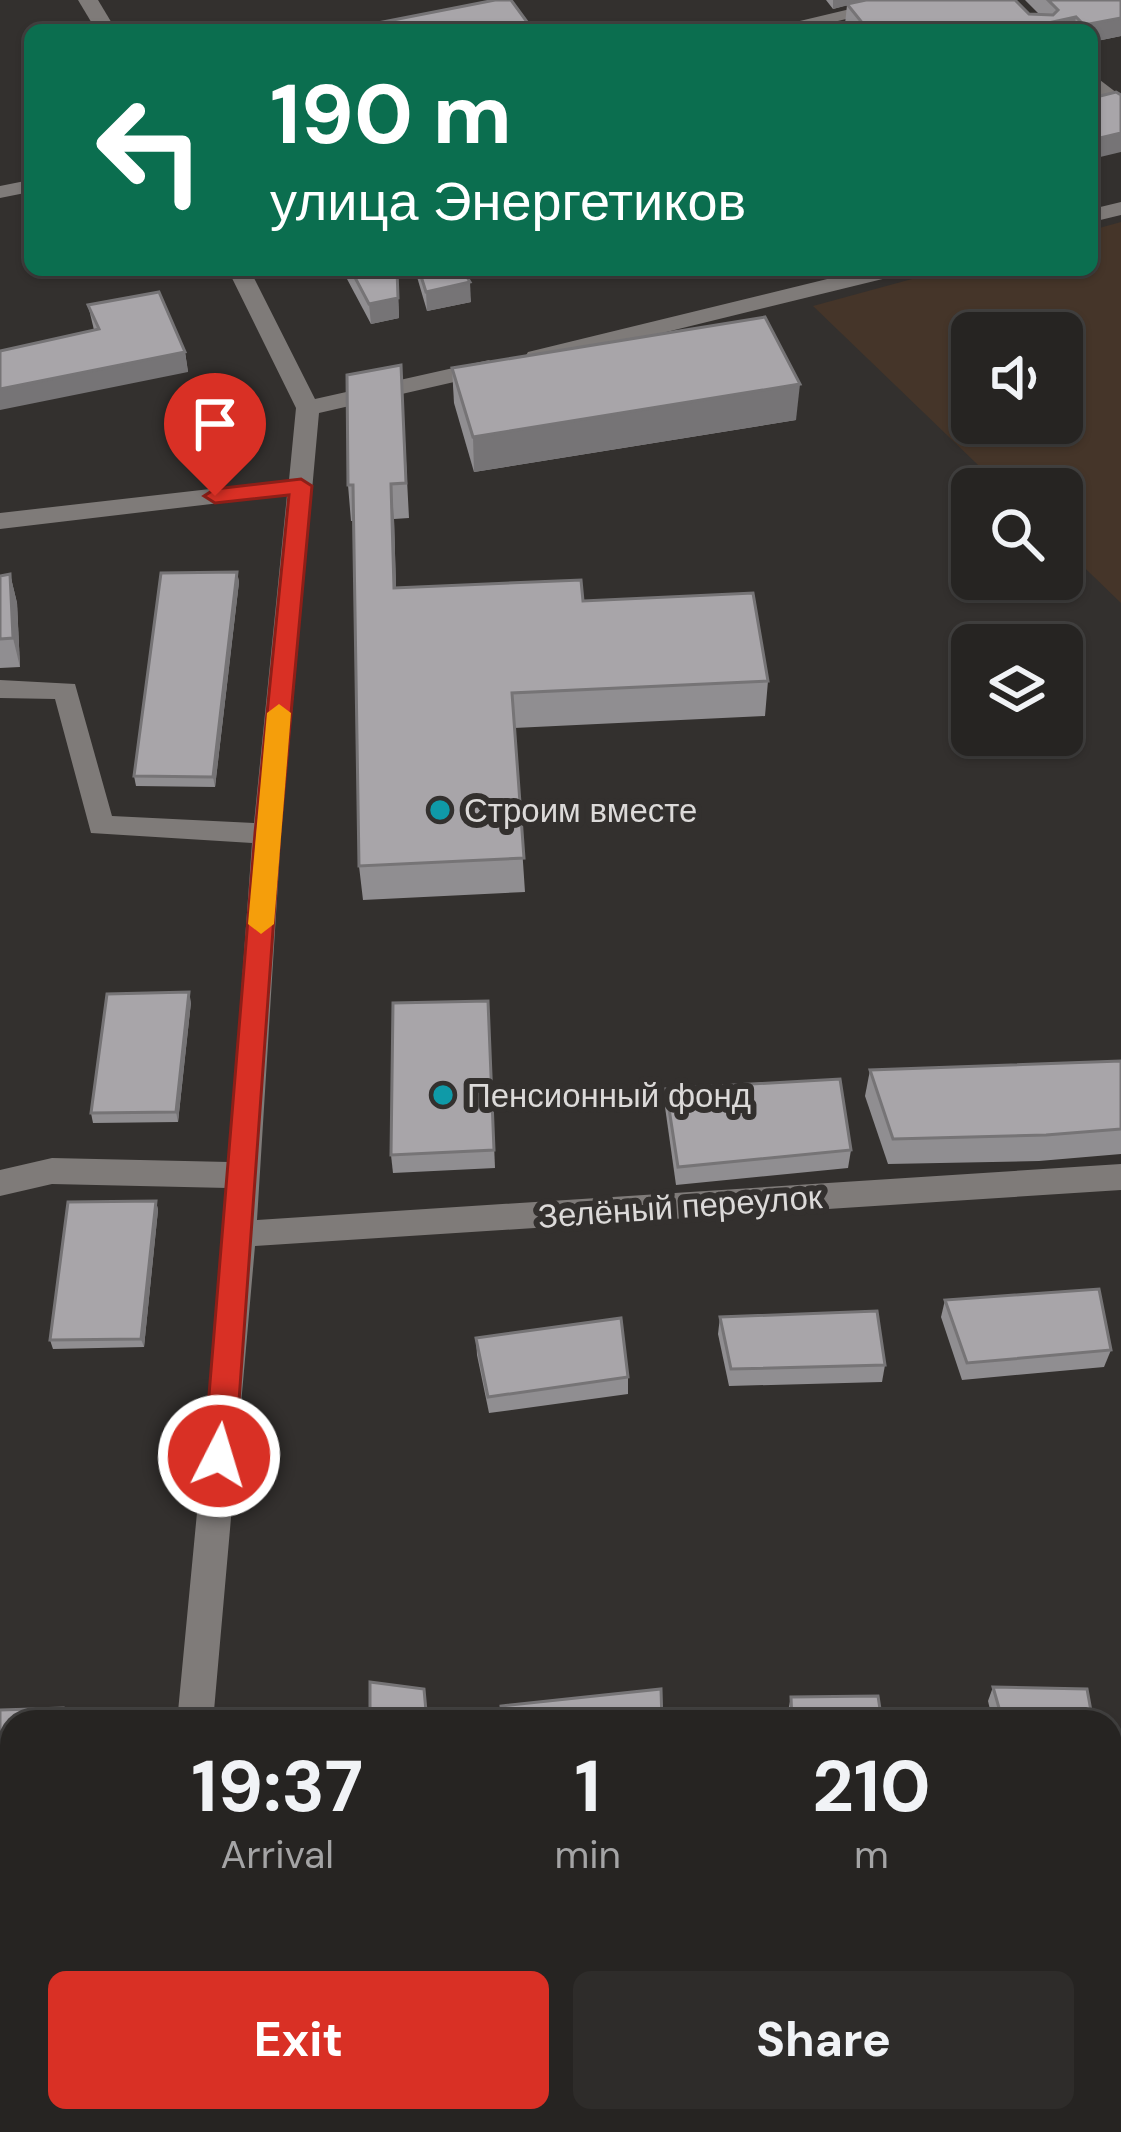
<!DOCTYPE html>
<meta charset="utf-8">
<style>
body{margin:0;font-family:"DM Sans",sans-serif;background:#2e2c2a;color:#f1f3f6;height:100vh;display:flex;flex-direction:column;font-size:45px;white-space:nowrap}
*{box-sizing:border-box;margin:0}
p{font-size:39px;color:#a4a4a5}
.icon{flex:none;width:66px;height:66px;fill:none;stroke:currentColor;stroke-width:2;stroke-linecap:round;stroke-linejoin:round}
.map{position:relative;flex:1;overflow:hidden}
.drawer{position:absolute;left:0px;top:1710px;width:1122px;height:423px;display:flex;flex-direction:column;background:#262422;border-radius:36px 36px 0 0;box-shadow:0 3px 9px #0004,0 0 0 3px #424140}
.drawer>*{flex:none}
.banner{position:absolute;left:24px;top:24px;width:1074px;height:252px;border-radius:18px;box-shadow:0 3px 9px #0004,0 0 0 3px #424140;background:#0b6e4f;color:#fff;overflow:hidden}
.controls{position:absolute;left:951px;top:312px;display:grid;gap:24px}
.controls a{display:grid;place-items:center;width:132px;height:132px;border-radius:18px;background:#262422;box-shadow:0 3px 9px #0004,0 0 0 3px #424140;font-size:60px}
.pin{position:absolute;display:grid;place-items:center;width:102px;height:102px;color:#fff;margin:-123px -51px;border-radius:50% 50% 50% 0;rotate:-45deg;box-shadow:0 0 12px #0007}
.pin .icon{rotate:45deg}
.me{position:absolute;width:132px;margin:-66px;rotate:5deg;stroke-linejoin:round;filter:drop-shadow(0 0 9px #0008)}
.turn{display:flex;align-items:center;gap:42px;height:252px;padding:0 48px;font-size:54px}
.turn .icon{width:156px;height:156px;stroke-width:2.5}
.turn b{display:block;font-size:84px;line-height:102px}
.eta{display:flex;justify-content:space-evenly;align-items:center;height:204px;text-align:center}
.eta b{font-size:72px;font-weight:700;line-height:84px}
.action{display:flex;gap:24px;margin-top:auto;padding:24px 48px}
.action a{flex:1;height:138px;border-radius:18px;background:#d93025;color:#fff;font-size:48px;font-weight:700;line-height:138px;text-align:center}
.action a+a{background:#2e2c2a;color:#f1f3f6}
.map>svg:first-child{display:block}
</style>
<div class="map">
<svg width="1121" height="2132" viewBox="0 0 1121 2132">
<rect width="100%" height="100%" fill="#33302e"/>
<!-- industrial -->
<path fill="#453529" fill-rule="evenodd" d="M1121,222V603L1062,546V489H1003L813,306L945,270H1092V230ZM972,333H1062V423H972Z"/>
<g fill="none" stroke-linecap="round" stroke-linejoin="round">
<!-- minor -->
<g fill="#7f7b79" fill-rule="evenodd">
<polygon points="78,0 98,0 116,30 96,30"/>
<polygon points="888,0 926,0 800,30 762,30"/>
<polygon points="1092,74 1121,96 1121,113 1092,91"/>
<polygon points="30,180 30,192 0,198 0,186"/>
<polygon points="1121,202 1121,215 1092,222 1092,209"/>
<polygon points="228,270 250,270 315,399 489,360 501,367 489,374 319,413 281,834 257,1220 1121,1164 1121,1190 255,1246 213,1722 177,1722 228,1188 52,1184 0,1196 0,1170 52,1158 229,1162 252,843 91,833 55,699 0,698 0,680 75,684 112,816 254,823 287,495 0,529 0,513 289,480 296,408"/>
<polygon points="864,270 902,270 899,275 536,364 525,357 528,352"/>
<rect x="1110" y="1811" width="11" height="38"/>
<polygon points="139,2121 179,2121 178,2132 138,2132"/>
</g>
</g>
<!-- wall -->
<g fill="#908e91">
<polygon points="826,0 1015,0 1029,14 1039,14 1025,0 1121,0 1121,36 1092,42 1092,30 850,30 845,24 847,5 833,9"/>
<polygon points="1121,95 1096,158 1092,154 1092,98"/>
<polygon points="346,270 397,270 399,318 371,324 347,279"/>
<polygon points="415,270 463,270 471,302 427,311"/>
<polygon points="88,305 185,352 188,372 94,330"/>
<polygon points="401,365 409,518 394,519 396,588 583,601 768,681 765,716 514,728 525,892 363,900 359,866 354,521 351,521 348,485"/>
<polygon points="452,368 796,420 474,472 454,403"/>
<polygon points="237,572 239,582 215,787 136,786 134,776"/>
<polygon points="10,574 17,603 20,667 0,668 0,576"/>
<polygon points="488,1001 495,1168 393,1173 391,1155"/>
<polygon points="191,1002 178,1122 93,1123 91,1113"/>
<polygon points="1121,1061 1121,1154 1039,1161 888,1164 865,1096 870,1070"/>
<polygon points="666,1089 851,1150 848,1168 676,1185 665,1107"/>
<polygon points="156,1201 158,1210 144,1347 53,1349 50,1340"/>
<polygon points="945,1300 1111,1350 1104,1367 962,1380 941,1317"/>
<polygon points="720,1317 885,1365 882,1382 729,1386 718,1334"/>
<polygon points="476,1338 628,1377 628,1394 489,1413 477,1355"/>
<polygon points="993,1687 1093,1722 993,1722 988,1701"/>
<polygon points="791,1697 882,1722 788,1722 788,1711"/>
<polygon points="0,1710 66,1715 66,1722 12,1722 12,1817 0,1817"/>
<polygon points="0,1882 12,1882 12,2092 0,2093"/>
<polygon points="1121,1951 1121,2074 1110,2073 1110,1952"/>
</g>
<!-- shaded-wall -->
<g fill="#767476">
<polygon points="833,0 869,0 833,9"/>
<polygon points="1076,17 1074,30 1016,30"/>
<polygon points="1121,18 1121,36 1092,42 1092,30 1083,30 1084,25"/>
<polygon points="1121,133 1121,152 1096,158 1100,138"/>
<polygon points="397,270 399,318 371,324 369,304"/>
<polygon points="470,282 471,302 427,311 426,292"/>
<polygon points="185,352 188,372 0,410 0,389"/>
<polygon points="800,384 796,420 474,472 473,437"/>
<polygon points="391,484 394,519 397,623 394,588"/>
<polygon points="237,572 239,582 215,787 213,777"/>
<polygon points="10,574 17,603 20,667 13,638"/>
<polygon points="189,992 191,1002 178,1122 176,1112"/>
<polygon points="156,1201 158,1210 144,1347 141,1339"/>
</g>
<!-- building -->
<g fill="#a8a5a9" stroke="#767476" stroke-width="3">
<polygon points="495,0 511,0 533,30 342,30"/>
<polygon points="866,0 1015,0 1029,14 1053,15 1058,10 1048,0 1121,0 1121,18 1084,25 1076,17 1016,30 868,30 847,4"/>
<polygon points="1116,92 1121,95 1121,133 1100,138 1092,130 1092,98"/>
<polygon points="351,270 397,270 398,298 369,304"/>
<polygon points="419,270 463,270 470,282 426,292"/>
<polygon points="159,292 185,352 0,389 0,351 99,329 88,305"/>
<polygon points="765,317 800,384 473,437 452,368"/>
<polygon points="401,365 406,483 391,484 394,588 581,580 583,601 753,593 768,681 512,693 524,858 359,866 353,485 348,485 347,375"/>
<polygon points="237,572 213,777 134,776 161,573"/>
<polygon points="10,574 13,638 0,639 0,576"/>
<polygon points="189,992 176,1112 91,1113 107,994"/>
<polygon points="488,1001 494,1150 391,1155 393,1003"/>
<polygon points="1121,1061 1121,1129 1046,1135 893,1139 870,1070"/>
<polygon points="840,1079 851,1150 678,1167 666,1089"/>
<polygon points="156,1201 141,1339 50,1340 68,1202"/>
<polygon points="1099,1289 1111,1350 967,1363 945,1300"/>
<polygon points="877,1311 885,1365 731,1369 720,1317"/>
<polygon points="621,1318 628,1377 488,1397 476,1338"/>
<polygon points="370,1682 424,1689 427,1722 370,1722"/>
<polygon points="993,1687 1087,1689 1093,1722 1003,1722"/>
<polygon points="661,1689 662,1722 502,1722 501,1706"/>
<polygon points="878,1696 882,1722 792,1722 791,1697"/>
<polygon points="63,1708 62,1722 12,1722 12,1810 0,1811 0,1710"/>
<rect x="0" y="1882" width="12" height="205"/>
<polygon points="1121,1951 1121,2063 1110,2063 1110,1952"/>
</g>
<!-- route -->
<polygon fill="#d93025" stroke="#8d1f18" stroke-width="3" points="301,479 312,486 280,833 235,1456 230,1465 219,1470 208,1465 204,1456 255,833 289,495 215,503 204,496 215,489"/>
<!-- slow -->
<polygon fill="#f59e0b" points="279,704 291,713 274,924 261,934 248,924 267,713"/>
<!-- markers -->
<g fill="#0f9aa8" stroke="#33302e" stroke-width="4.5">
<circle cx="440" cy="810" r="12"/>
<circle cx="443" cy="1095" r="12"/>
</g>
<g text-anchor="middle" stroke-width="12" stroke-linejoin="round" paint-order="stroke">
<!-- poi labels -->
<g font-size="33" fill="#dcdad9" stroke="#33302e" text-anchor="start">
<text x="464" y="822">Строим вместе</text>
<text x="467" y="1107">Пенсионный фонд</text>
</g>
<!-- street labels -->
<g font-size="33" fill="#dcdad9" stroke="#33302e">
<text transform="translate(680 1206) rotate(-4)" y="12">Зелёный переулок</text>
</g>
</g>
</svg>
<div class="controls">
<a><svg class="icon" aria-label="sound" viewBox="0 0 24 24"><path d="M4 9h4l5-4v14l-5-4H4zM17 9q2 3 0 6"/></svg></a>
<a><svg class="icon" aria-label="search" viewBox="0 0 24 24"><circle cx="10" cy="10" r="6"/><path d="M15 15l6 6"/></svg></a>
<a><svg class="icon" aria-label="layers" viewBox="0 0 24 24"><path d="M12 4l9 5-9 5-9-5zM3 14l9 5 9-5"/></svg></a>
</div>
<div class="pin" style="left:215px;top:496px;background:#d93025"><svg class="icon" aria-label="arrive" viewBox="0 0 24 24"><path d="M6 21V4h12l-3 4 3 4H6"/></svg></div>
<svg class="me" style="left:219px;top:1456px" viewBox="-20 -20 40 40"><circle r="17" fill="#d93025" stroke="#fff" stroke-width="3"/><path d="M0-11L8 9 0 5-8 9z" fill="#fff"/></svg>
<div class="banner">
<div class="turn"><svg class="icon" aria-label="left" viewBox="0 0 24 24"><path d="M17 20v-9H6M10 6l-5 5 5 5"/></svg><div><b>190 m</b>улица Энергетиков</div></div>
</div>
<section class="drawer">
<div class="eta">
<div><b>19:37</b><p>Arrival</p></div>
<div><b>1</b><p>min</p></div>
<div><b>210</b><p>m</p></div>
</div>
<div class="action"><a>Exit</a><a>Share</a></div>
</section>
</div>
